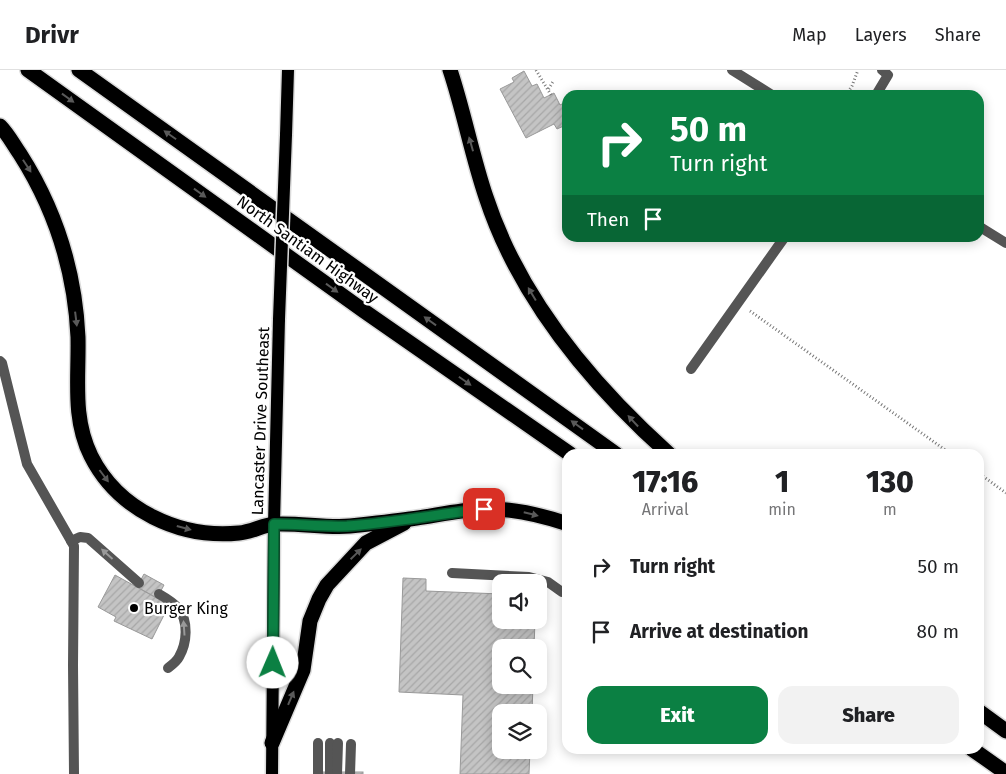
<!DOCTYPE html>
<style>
body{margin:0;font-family:"Fira Sans",sans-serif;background:#f2f2f2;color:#202124;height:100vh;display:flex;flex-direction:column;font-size:19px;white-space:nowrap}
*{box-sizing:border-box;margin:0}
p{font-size:16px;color:#757577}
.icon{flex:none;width:28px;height:28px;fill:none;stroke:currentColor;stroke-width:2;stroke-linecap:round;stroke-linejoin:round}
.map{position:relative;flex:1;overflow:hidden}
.details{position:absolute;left:562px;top:379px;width:422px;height:305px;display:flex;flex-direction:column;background:#fff;border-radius:15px;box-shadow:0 2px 12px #0003}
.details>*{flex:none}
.guide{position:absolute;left:562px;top:20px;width:422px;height:152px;border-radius:15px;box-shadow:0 2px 12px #0003;background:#0b8043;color:#fff;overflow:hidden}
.controls{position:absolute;left:492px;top:504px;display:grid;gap:10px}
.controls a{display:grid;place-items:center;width:55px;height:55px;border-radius:10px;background:#fff;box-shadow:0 2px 12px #0003;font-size:25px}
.pin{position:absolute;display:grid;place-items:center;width:42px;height:42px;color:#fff;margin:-21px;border-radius:10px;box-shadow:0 2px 8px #0006}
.me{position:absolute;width:55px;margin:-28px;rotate:1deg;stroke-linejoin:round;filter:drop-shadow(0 0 4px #0008)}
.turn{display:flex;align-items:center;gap:18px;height:105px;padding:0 25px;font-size:22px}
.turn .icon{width:65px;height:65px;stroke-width:2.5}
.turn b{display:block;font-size:35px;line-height:42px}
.then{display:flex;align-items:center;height:48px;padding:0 25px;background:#0003;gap:10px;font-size:19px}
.eta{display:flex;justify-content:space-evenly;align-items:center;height:85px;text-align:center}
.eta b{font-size:30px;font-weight:800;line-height:35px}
.primary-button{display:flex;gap:10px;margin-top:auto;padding:10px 25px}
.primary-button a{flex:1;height:58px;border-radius:15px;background:#0b8043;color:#fff;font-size:20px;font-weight:800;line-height:58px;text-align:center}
.primary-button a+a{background:#f2f2f2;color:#202124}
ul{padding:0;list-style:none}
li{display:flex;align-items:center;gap:15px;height:65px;padding:0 25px}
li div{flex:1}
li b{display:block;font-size:19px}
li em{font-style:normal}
header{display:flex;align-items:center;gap:30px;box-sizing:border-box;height:70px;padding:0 25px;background:#fff;border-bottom:1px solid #e0e0e0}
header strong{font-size:24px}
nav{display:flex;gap:28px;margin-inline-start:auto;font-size:18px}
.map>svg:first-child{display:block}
</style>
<header>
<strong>Drivr</strong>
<nav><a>Map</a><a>Layers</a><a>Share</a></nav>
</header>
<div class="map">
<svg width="1006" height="704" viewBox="0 0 1006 704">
<defs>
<pattern id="building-hatch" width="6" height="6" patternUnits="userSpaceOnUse" patternTransform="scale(1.25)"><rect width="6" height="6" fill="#c4c4c4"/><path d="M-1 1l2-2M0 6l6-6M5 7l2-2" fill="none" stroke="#a7a7a7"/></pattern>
</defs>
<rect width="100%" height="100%" fill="#fff"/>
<!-- building -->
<g fill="url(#building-hatch)" stroke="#999">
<polygon points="524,1 532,16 537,14 544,28 554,23 560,35 568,31 568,54 557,59 554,54 526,68 500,19 514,12 512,8"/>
<polygon points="144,504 164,515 157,528 137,517"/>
<polygon points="115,505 169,535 152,569 114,551 116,547 98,537"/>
<polygon points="403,508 426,509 426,521 501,524 501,550 535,550 534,578 501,578 501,615 533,615 532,642 501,642 501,680 530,680 529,704 460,704 463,625 399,622"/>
<polygon points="660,679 731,679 730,682"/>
<rect x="315" y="702" width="48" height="2"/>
</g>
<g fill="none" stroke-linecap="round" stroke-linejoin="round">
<!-- primary casing -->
<g stroke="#dbdbdb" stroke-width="15">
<g id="primary">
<polyline points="286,65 288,0"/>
<polyline points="272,704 274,454 279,249"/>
</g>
</g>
<!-- motorway casing -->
<g stroke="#dbdbdb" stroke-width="18">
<g id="motorway">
<polyline points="28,0 364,241 570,384"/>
<polyline points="79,0 616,384"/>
<path d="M450,0C464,42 472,86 486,127C519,228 591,314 669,384"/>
<path d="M0,56C8,64 13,74 20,84C55,139 75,202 78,267C79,308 72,348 91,386C118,440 180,469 239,463C252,462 264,454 277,454C301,453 326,458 350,456C370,454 390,452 410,449C434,446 458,440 483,439C511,438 541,445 568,454"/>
<polyline points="980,642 1006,661"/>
<polyline points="272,673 303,600 310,551 319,529 327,515 366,473 404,453"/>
<polyline points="972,679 1006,703"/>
</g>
</g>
<!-- path -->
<g stroke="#777" stroke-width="3" stroke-dasharray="1 2.5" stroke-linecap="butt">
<polyline points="536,0 548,20"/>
<polyline points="551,25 548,20 554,10"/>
<polyline points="846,25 852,16 858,0"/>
<polyline points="750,241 951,384"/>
<polyline points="980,404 1006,423"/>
</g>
<!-- service -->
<g stroke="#555" stroke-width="10">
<polyline points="876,25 888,5 882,0"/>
<polyline points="0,291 2,293 27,394 74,476 73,595 74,704"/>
<polyline points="691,299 784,168"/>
<polyline points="71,471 80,467 88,468 139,513"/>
<polyline points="452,503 529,507 548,512 562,522"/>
<path d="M159,524C166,528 173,532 178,538C189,551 187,573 179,587C177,591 172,595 168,598"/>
<polyline points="318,704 318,673"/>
<polyline points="330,704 330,673"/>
<polyline points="337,704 338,673"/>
<polyline points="350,704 351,674"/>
</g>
<!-- minor -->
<g stroke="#555" stroke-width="10">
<polyline points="732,0 772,25"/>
<polyline points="980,157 1006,173"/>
</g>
<!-- primary -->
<use href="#primary" stroke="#000" stroke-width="12"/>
<!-- motorway -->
<use href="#motorway" stroke="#000" stroke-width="15"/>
<!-- primary-bridge casing -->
<g stroke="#dbdbdb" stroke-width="15" stroke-linecap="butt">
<polyline id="primary-bridge" points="279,249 286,65"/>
</g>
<!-- primary-bridge -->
<use href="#primary-bridge" stroke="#000" stroke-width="12"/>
</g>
<!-- one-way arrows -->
<defs><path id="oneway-solid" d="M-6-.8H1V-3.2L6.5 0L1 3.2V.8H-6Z" transform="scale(1.25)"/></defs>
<g fill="#595959">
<use href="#oneway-solid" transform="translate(68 28) rotate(36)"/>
<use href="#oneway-solid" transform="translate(170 65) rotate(-145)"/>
<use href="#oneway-solid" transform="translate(471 74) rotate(-106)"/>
<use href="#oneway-solid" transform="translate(27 96) rotate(57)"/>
<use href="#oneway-solid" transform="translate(200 123) rotate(36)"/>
<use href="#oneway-solid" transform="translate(332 218) rotate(36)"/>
<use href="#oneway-solid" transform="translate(532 224) rotate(-121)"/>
<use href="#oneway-solid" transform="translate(76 249) rotate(83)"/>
<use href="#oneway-solid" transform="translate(430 251) rotate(-144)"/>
<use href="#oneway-solid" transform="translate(465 311) rotate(35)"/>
<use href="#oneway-solid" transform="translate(633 351) rotate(-133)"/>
<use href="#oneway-solid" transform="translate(577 355) rotate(-144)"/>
<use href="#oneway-solid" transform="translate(104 406) rotate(53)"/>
<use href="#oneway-solid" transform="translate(531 444) rotate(14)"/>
<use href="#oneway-solid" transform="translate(184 458) rotate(15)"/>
<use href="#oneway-solid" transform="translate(356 484) rotate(-44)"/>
<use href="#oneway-solid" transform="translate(291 628) rotate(-67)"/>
</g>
<g fill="#999">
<use href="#oneway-solid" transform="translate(107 484) rotate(-138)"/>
<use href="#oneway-solid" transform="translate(184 558) rotate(-94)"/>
</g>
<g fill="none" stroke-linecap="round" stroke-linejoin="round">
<!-- route casing -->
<g stroke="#07532c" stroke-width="12">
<path id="route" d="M273,593L274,454C298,454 323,457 347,456C393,453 438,444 484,439"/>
</g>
<!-- route -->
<use href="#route" stroke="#0b8043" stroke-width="9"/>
</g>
<!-- markers -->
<circle fill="#000" stroke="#fff" stroke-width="2" cx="134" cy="538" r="5"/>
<g text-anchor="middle" stroke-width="4.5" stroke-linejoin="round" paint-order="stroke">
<!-- street labels -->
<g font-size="16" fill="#000" stroke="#fff">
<text transform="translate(308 179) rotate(36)" y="6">North Santiam Highway</text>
<text transform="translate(260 351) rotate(-88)" y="6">Lancaster Drive Southeast</text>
</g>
<!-- poi labels -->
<g font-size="16" fill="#000" stroke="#fff" text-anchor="start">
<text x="144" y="544">Burger King</text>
</g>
</g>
</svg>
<div class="controls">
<a><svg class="icon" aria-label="sound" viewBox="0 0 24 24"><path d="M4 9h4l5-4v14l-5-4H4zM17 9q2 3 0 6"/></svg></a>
<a><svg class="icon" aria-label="search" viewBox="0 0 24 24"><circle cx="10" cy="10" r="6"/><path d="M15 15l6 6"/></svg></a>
<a><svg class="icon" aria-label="layers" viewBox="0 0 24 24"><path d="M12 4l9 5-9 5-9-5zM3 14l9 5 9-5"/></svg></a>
</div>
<div class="pin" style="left:484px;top:439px;background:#d93025"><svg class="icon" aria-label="arrive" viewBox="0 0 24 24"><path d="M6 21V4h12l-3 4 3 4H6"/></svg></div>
<svg class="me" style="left:273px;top:593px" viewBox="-20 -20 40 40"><circle r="19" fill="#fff"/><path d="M0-13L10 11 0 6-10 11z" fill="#0b8043"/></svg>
<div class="guide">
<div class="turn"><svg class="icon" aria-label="right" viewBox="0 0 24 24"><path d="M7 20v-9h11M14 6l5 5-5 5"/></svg><div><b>50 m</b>Turn right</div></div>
<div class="then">Then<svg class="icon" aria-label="arrive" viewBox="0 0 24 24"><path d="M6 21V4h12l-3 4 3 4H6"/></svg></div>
</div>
<section class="details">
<div class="eta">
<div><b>17:16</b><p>Arrival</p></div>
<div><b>1</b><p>min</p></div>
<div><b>130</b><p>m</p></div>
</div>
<ul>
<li><svg class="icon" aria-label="right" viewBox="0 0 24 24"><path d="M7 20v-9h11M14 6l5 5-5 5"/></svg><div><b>Turn right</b></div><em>50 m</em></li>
<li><svg class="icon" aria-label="arrive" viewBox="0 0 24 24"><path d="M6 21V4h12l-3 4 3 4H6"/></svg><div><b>Arrive at destination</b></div><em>80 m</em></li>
</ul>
<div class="primary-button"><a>Exit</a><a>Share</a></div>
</section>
</div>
